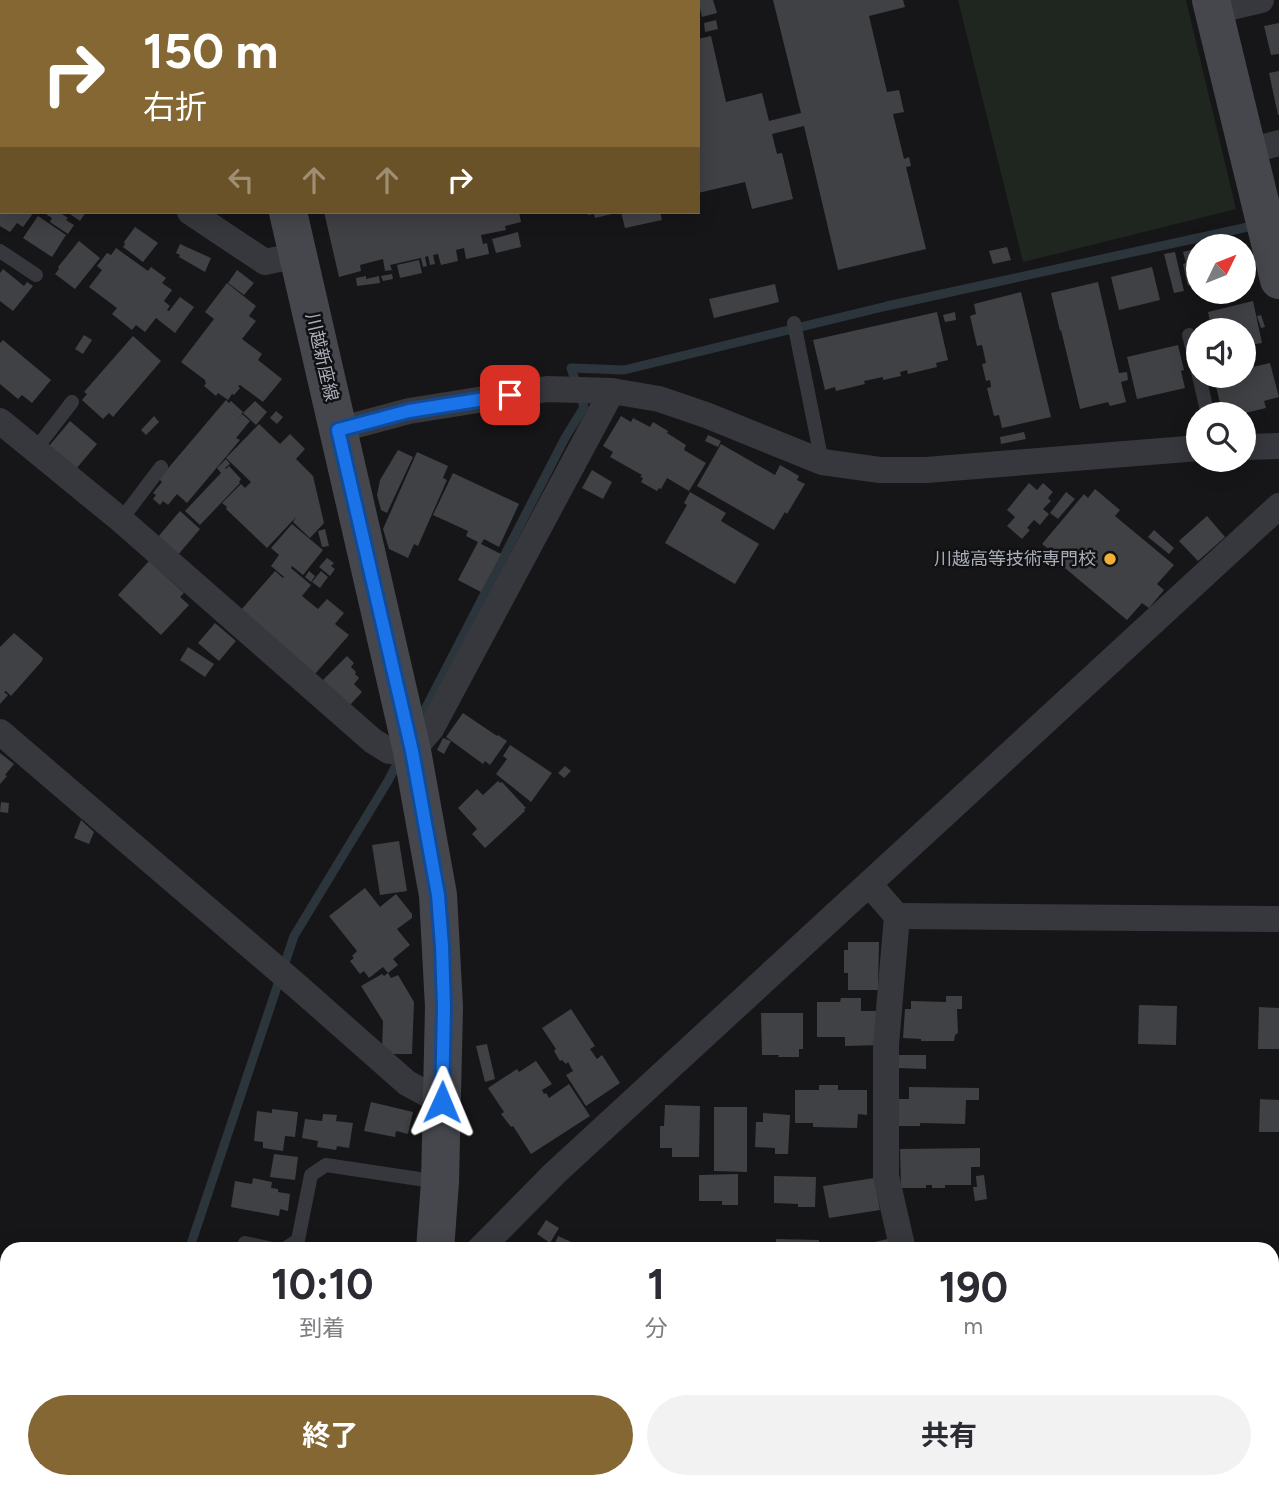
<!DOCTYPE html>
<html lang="ja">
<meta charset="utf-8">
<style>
body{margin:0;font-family:Figtree,"Noto Sans JP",sans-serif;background:#f2f2f3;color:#2b2b33;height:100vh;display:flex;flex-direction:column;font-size:26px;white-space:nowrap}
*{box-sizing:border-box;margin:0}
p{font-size:23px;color:#7c7c81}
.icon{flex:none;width:38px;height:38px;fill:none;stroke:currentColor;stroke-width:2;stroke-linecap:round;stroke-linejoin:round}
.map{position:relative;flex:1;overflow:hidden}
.sheet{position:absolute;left:0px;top:1242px;width:1279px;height:247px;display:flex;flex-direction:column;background:#fff;border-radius:21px 21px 0 0;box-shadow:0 4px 18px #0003}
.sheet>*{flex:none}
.banner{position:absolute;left:0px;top:0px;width:700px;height:214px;box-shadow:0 4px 18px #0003;background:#856733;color:#fff;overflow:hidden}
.needle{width:46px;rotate:47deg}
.tools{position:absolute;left:1186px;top:234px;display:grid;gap:14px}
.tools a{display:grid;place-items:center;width:70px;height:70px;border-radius:50%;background:#fff;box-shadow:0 4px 18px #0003;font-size:35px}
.pin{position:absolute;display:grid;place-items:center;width:60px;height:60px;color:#fff;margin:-30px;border-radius:14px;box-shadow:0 4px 10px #0006}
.me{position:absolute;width:77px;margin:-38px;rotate:1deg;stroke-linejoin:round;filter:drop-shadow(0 0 5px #0008)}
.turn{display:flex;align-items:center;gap:24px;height:147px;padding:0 28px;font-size:32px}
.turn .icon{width:91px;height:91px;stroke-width:2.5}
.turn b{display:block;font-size:49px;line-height:60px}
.lanes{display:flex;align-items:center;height:66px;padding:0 28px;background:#0003;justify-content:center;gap:35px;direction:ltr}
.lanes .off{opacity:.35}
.eta{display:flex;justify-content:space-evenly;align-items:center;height:119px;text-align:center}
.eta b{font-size:42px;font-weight:700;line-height:49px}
.action{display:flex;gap:14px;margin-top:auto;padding:14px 28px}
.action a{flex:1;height:80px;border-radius:42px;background:#856733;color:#fff;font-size:28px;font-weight:700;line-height:80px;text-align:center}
.action a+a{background:#f2f2f3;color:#2b2b33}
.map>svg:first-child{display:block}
</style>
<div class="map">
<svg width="1279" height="1488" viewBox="0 0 1279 1488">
<rect width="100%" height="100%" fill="#161618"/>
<!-- green -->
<polygon fill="#1e261f" points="958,0 1186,0 1236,209 1023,262"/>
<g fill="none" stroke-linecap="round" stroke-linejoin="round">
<!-- stream -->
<g stroke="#2c353c" stroke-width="9">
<polyline points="419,721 565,438 584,407 571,368 624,370 887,306 1257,225"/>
<polyline points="189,1250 294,936 388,781 400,758"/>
<polyline points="109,1488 111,1482"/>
</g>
</g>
<!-- building -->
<g fill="#404145">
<polygon points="698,0 713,0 717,13 702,17"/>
<polygon points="773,0 903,0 905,7 869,16 887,92 899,90 904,112 893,114 904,159 909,157 911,166 906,167 926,249 838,270 804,126 772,134 777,154 782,153 793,199 752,209 745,182 698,193 698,39 711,36 726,102 762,93 769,121 801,113"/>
<polygon points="716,20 718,29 705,32 704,23"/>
<polygon points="1279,23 1279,54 1271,55 1264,26"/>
<polygon points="1279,71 1279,115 1278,115 1269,73"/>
<polygon points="0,212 34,212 23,227 17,223 10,232 0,226"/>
<polygon points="43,212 59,212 68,218 66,220 74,225 68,234 50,222 52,218"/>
<polygon points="67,212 86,212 80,221"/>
<polygon points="324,212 519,212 521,222 505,226 506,230 481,235 483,244 487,243 489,254 466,259 464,248 456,250 458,261 441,265 438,254 433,255 435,264 430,265 428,256 425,257 427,266 423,267 421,258 390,265 392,270 385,271 383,259 360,265 361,271 339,277"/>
<polygon points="588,212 616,212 616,213 595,218 594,214 588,215"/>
<polygon points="621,212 660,212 662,220 625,228"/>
<polygon points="38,216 66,235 52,257 23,238"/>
<polygon points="135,227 158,243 143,262 123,247 125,244 124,242"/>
<polygon points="518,232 521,247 496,253 492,239"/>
<polygon points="1238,238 1240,247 1207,247 1207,246"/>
<polygon points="79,241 100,258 75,289 55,274 59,269 58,267"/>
<polygon points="180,244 211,258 205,272 179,257 180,255 176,253"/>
<polygon points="1007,247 1011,260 993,264 989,251"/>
<polygon points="116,248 148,271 151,267 166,278 162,283 172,290 164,301 170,306 167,310 169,311 180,297 194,307 175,333 156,318 145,332 136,325 132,330 112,314 117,308 89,287 102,270 97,266 107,253 111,255"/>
<polygon points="1199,248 1199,283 1188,286 1183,264 1186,263 1183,252"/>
<polygon points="1175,252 1184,291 1174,293 1164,254"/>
<polygon points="419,260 422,273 400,278 397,265"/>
<polygon points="1152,267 1160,300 1119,310 1111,277"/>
<polygon points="3,269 24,286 27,282 33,286 13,311 0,301 0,273"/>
<polygon points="237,270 254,283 244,295 228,283"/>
<polygon points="392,274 393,279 383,281 381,276"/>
<polygon points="366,276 366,279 379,276 380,283 357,286 356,278"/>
<polygon points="1098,282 1119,373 1127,372 1128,380 1121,382 1126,402 1110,406 1108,402 1080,409 1061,330 1060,331 1051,293"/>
<polygon points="227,283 256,306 249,316 256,321 242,339 262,354 258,360 282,379 263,402 240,385 238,386 240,388 234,395 232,394 228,400 218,393 216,396 204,386 206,383 205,381 205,380 181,362 214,319 205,312"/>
<polygon points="775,284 779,302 714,318 709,299"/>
<polygon points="1021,292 1051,417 1002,428 999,415 994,416 987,388 991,387 990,380 986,381 982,364 986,363 982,345 977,346 970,316 976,314 974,304"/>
<polygon points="1253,301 1262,343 1250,345 1249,341 1244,342 1244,331 1212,331 1208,312"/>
<polygon points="937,312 948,360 936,363 937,367 908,374 907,370 900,372 901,376 883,380 883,377 864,381 865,384 836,391 835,387 825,390 813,340"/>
<polygon points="955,312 956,320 945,322 943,315"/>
<polygon points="1261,315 1265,327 1261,328 1257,316"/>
<polygon points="84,335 92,340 83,354 75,349"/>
<polygon points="133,336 161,361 113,417 109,413 103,419 82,400 87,394 84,392"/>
<polygon points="3,340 51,380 32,403 22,395 18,399 0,384 0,343"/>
<polygon points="1178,345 1184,370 1181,371 1185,388 1137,399 1127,357"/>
<polygon points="1270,363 1279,397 1264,401 1266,408 1241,414 1240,410 1224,414 1224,411 1222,412 1214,378 1215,378 1215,376 1244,376 1244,369"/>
<polygon points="226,400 229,403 231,401 243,412 238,419 242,414 250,421 236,438 240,440 187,503 177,494 168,505 163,501 160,505 153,499 156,495 153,493 162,482 159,479"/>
<polygon points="255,401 267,412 256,425 243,413"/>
<polygon points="276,411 283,417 277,424 270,418"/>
<polygon points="154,416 159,422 146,435 141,430"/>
<polygon points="621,416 631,422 633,418 650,427 653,422 668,431 667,433 686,445 684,450 706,463 689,491 667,478 661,489 659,488 657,491 641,482 643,478 640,477 642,475 610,457 613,452 603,446"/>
<polygon points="70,421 97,444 76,469 49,446"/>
<polygon points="259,424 280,444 290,434 305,449 296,459 313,476 324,523 310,538 293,522 296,517 267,548 226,509 227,507 222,503 241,484 245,488 251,482 226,458"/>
<polygon points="1024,432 1026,439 1001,444 1000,437"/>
<polygon points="708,435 721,441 718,447 705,441"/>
<polygon points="721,444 775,475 780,465 799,476 797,480 805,484 787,514 785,512 774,530 697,486"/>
<polygon points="398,450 413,457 387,513 381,510 377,495 380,480"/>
<polygon points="417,452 448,466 443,478 447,480 418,546 414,544 408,558 389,549 383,529"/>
<polygon points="226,459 230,464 225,468 226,469 229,466 241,479 239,482 240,483 200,525 185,511 221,473 217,468"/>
<polygon points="592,470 612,482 603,499 582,488"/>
<polygon points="453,473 519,504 499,547 484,539 481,544 501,554 481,592 458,580 478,542 466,536 468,531 433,515"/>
<polygon points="1029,483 1037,490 1043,483 1053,492 1048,498 1051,501 1043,509 1049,514 1040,525 1034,520 1027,528 1030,530 1022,539 1007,526 1015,517 1007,510"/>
<polygon points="1095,489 1120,510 1115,516 1174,565 1157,584 1164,590 1149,608 1142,603 1127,620 1047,553 1050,550 1042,544 1084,494 1088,498"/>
<polygon points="690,492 726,513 721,521 759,544 735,584 665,543 687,505 684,503"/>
<polygon points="1066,492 1075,499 1058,519 1050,513"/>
<polygon points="180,511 200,529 177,556 157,538"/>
<polygon points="1207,516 1225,537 1198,561 1179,541"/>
<polygon points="292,524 323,550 303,575 292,566 291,568 311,585 302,596 318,609 327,599 344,613 335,624 349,635 315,674 241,610 275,571 283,578 284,577 271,566 279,555 271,548"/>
<polygon points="325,529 329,546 322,547 318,531"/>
<polygon points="1154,530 1174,548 1169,554 1148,537"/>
<polygon points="327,558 334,563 331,566 335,569 330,576 319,567"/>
<polygon points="149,561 184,593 180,597 189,605 161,635 118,595"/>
<polygon points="309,571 315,576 311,582 305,577"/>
<polygon points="321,571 328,577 320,588 312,582"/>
<polygon points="215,623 236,641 219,661 198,643"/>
<polygon points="14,633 43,658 42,661 11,696 6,691 4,692 8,695 0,704 0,647"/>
<polygon points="188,647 214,664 205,677 180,660"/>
<polygon points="347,656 354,663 351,667 356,672 355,674 359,678 354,684 362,692 350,705 323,680"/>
<polygon points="463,713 497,736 498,735 507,741 490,765 485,761 483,764 446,737"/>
<polygon points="443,738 451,741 444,754 437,750"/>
<polygon points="510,745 552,773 531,802 496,774 507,759 503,756"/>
<polygon points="0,753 14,764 5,775 7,776 0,784"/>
<polygon points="565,766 571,771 564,778 558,773"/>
<polygon points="498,781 500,783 502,782 526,808 524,809 525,811 485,848 472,834 477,829 458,808 477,789 483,795"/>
<polygon points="1,802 9,803 8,813 0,812"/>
<polygon points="81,820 94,832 89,844 74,838"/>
<polygon points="399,841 407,891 380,895 372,845"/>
<polygon points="365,888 380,907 396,894 412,914 412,918 397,929 410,945 393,959 398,965 388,973 383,967 369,978 364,971 360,974 350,961 354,958 352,956 357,951 329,916"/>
<polygon points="848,942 879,942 878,990 848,990 848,973 844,973 844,950 848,950"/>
<polygon points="388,973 391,978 398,975 414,1002 412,1054 387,1054 382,1050 383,1021 361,986 382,974 384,976"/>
<polygon points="946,996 962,996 962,1009 957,1009 958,1033 955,1035 954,1041 921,1041 921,1039 903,1038 905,1009 911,1009 911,1001 946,1002"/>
<polygon points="841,998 861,998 861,1011 879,1011 879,1045 845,1046 845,1037 817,1037 817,1002 840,1002"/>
<polygon points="1139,1005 1177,1006 1176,1045 1138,1044"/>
<polygon points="1259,1007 1279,1008 1279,1049 1258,1049"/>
<polygon points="571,1009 595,1046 590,1049 597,1059 602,1055 620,1083 586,1106 566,1075 573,1071 568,1062 566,1064 562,1060 560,1061 554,1051 556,1049 542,1028"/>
<polygon points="761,1013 803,1013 803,1049 799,1049 799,1057 778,1057 779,1055 762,1055"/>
<polygon points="487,1044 495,1079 485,1082 476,1046"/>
<polygon points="898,1055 926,1055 926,1069 898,1068"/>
<polygon points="536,1061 552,1084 542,1090 544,1094 546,1093 549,1098 569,1084 590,1116 531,1154 513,1126 511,1127 501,1114 504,1112 488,1088 517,1069 519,1072"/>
<polygon points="819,1085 838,1085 838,1090 867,1090 867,1115 858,1114 857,1128 813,1127 813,1123 795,1123 795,1090 819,1090"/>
<polygon points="909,1087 979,1088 979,1100 966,1100 965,1124 920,1123 920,1126 896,1126 896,1099 909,1099"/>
<polygon points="1260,1099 1279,1100 1279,1132 1259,1132"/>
<polygon points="371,1102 413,1112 408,1134 396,1131 395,1137 364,1131"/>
<polygon points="665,1105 700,1106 699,1157 672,1157 672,1148 660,1148 660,1126 664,1126"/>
<polygon points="714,1107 747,1107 747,1172 714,1171"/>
<polygon points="272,1109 298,1112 295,1137 285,1136 283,1151 263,1148 263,1142 254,1141 257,1111 272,1113"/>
<polygon points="763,1113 790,1115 788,1154 775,1154 775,1148 755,1147 756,1122 763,1122"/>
<polygon points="323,1114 337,1115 336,1121 353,1123 349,1148 337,1146 336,1150 317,1147 318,1141 302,1138 305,1119 322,1121"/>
<polygon points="980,1148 980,1167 971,1167 971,1185 945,1185 945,1188 932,1188 932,1185 926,1185 926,1188 901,1188 900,1149"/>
<polygon points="274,1154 298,1157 295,1180 270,1177"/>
<polygon points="738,1174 738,1205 722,1205 722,1201 699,1201 699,1175"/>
<polygon points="984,1175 987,1199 975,1201 973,1187 977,1187 976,1176"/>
<polygon points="774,1176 816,1177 815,1207 798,1207 798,1204 774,1203"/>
<polygon points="253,1178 272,1182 271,1188 278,1189 278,1192 290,1194 288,1211 280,1209 279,1216 231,1207 235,1181 252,1184"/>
<polygon points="874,1178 880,1210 829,1218 823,1186"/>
<polygon points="546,1220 559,1228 550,1243 537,1234"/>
<polygon points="558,1236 589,1250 552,1250"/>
<polygon points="892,1238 894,1250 867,1250 866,1244"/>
<polygon points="776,1239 819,1240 819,1250 776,1250"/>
<polygon points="0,1308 7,1309 7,1361 0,1359"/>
<polygon points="6,1368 7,1369 7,1469 0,1468 0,1396"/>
<polygon points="586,1482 700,1482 698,1488 584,1488"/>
<polygon points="908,1482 958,1482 957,1488 933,1488 928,1486 927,1488 906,1488"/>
</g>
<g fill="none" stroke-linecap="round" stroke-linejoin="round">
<!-- lane -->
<g stroke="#37383d" stroke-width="14">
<polyline points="36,0 41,2"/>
<polyline points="0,251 36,275"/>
<polyline points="794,323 822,462"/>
<polyline points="1189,335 1199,375"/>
<polyline points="1199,376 1208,415"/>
<polyline points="35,450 72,402"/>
<polyline points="121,520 161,467"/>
<polyline points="245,1243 277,1250"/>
<polyline points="283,1250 298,1240 311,1175 326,1165 439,1182"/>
</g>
<!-- street -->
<g stroke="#37383d" stroke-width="26">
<polyline points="1214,11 1261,0"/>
<polyline points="0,19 2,14"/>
<polyline points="0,87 2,88"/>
<polyline points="1248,151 1279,143"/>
<polyline points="190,212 265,262 298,255"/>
<polyline points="0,421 121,520 373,741 389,751 412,751 431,729 612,391"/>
<polyline points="338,430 409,411 547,389 612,391 659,399 706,415 822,462 880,470 926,470 1199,448"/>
<polyline points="1244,447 1279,446"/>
<polyline points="0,732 297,986 407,1083 442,1102"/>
<polyline points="869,884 897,916 886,1045 886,1176 903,1250"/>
<polyline points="897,916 1279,919"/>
<polyline points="479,1250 555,1173 1279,506"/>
<polyline points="869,1488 870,1482"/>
</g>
<!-- secondary -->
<g stroke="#45474d" stroke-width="38">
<polyline points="237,0 238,2"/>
<polyline points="1211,0 1279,280"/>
<polyline points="288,212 412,751 438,895 444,1007 440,1182 435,1250"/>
<polyline points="419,1488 419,1482"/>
</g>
</g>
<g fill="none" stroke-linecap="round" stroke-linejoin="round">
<!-- route casing -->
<g stroke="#114b97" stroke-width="18">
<polyline id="route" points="442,1102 444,1007 442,946 438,895 412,751 338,430 409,411 510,395"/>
</g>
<!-- route -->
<use href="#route" stroke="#1a73e8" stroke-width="12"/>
</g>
<!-- markers -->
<circle fill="#f2b134" stroke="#111113" stroke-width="2.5" cx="1110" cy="559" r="7"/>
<g text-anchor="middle" stroke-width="5" stroke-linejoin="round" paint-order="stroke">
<!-- street labels -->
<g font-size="18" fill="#a8adb8" stroke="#111113">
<text transform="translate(322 357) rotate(77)" y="6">川越新座線</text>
</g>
<!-- poi labels -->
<g font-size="18" fill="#a8adb8" stroke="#111113" text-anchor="end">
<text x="1096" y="565">川越高等技術専門校</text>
</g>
</g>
</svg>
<div class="tools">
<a><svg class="needle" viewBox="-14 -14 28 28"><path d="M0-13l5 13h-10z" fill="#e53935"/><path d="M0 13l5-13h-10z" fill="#7c7c81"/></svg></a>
<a><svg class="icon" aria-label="sound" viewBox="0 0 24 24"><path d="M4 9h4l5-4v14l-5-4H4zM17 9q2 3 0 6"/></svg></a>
<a><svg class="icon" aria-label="search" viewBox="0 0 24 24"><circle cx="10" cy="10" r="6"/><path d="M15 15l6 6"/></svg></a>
</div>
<div class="pin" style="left:510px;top:395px;background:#d93025"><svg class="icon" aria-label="arrive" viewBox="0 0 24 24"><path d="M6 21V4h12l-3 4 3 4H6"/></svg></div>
<svg class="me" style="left:442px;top:1102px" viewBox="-20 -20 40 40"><path d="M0-17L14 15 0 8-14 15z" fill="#1a73e8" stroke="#fff" stroke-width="4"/></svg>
<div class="banner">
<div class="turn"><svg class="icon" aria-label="right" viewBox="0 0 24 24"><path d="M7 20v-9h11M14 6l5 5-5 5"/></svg><div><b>150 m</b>右折</div></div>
<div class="lanes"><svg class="icon off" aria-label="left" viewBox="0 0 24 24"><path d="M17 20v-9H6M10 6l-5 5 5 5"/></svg><svg class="icon off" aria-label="ahead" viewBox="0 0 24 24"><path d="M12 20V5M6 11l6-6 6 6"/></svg><svg class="icon off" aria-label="ahead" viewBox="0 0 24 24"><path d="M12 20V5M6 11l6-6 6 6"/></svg><svg class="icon" aria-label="right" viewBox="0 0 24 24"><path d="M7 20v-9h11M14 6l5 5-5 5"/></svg></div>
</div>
<section class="sheet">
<div class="eta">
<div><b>10:10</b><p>到着</p></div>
<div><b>1</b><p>分</p></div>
<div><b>190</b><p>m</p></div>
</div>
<div class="action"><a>終了</a><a>共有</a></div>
</section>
</div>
